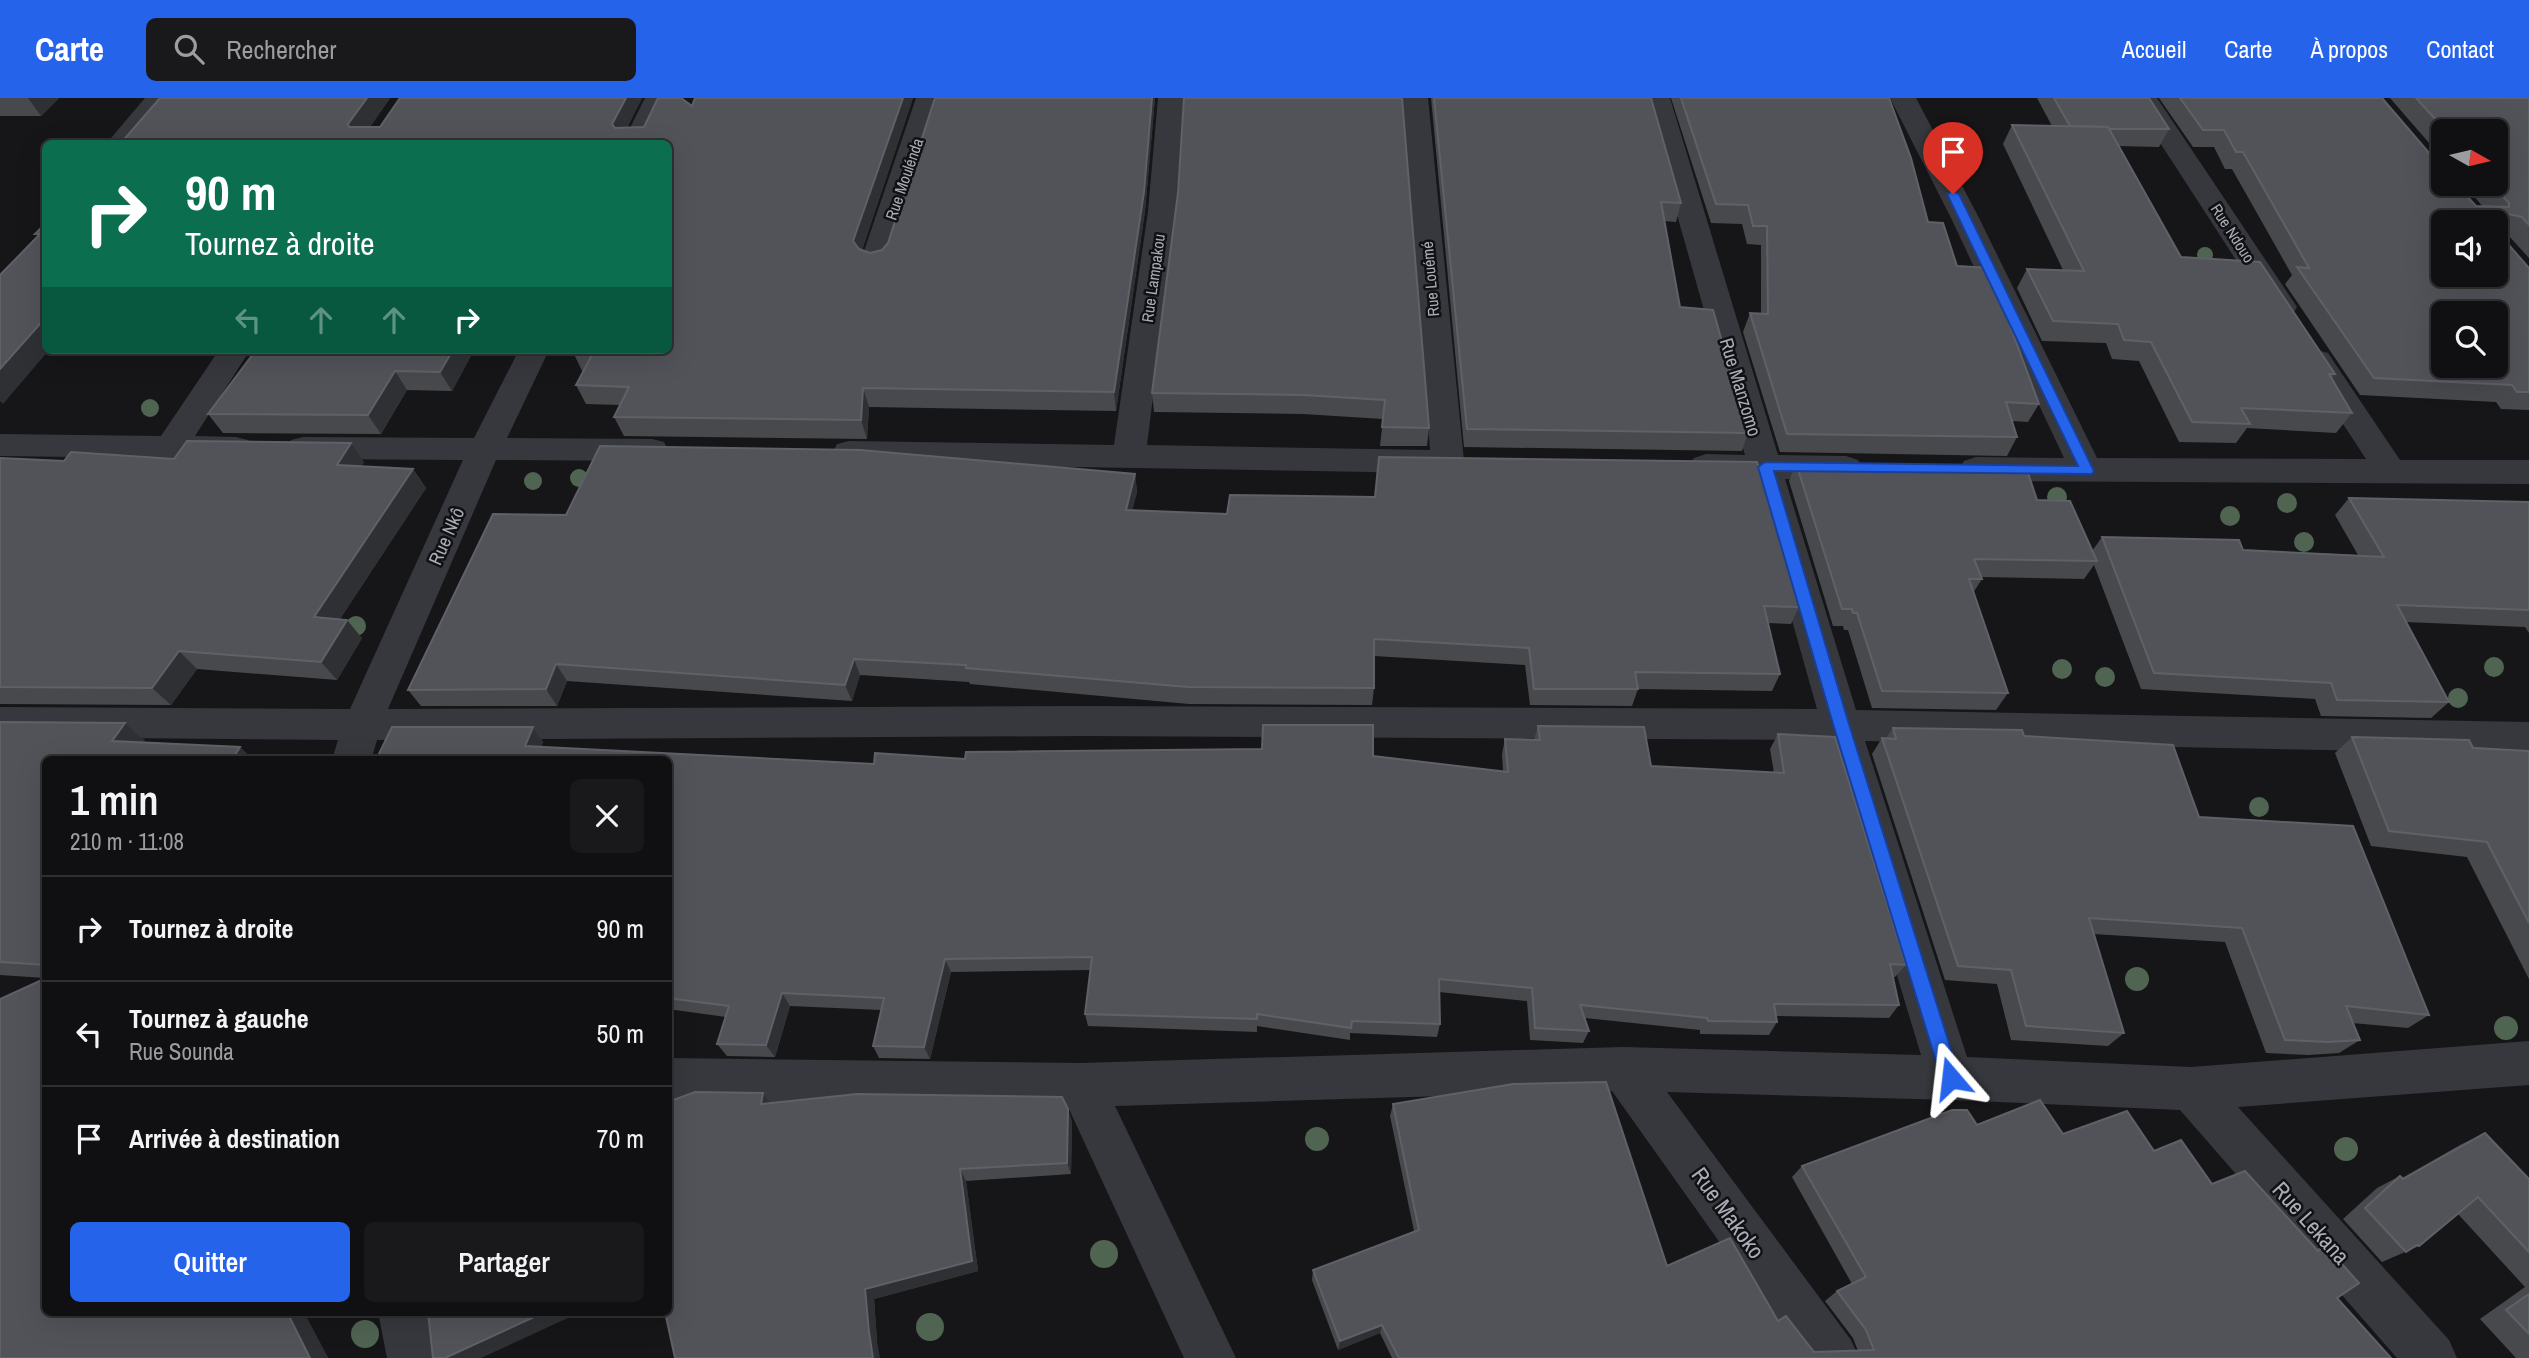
<!DOCTYPE html>
<html lang="fr">
<meta charset="utf-8">
<style>
body{margin:0;font-family:"Archivo Narrow",sans-serif;background:#19191b;color:#f1f3f6;height:100vh;display:flex;flex-direction:column;font-size:26px;white-space:nowrap}
*{box-sizing:border-box;margin:0}
p{font-size:23px;color:#9c9d9f}
.icon{flex:none;width:38px;height:38px;fill:none;stroke:currentColor;stroke-width:2;stroke-linecap:round;stroke-linejoin:round}
.map{position:relative;flex:1;overflow:hidden}
.panel{position:absolute;left:42px;top:658px;width:630px;height:560px;display:flex;flex-direction:column;background:#101012;border-radius:10px;box-shadow:0 7px 28px #0002,0 0 0 2px #303032}
.panel>*{flex:none}
.top-card{position:absolute;left:42px;top:42px;width:630px;height:214px;border-radius:10px;box-shadow:0 7px 28px #0002,0 0 0 2px #303032;background:#0b6e4f;color:#fff;overflow:hidden}
.needle{width:46px;rotate:98deg}
.buttons{position:absolute;left:2431px;top:21px;display:grid;gap:14px}
.buttons a{display:grid;place-items:center;width:77px;height:77px;border-radius:10px;background:#101012;box-shadow:0 7px 28px #0002,0 0 0 2px #303032;font-size:35px}
.pin{position:absolute;display:grid;place-items:center;width:60px;height:60px;color:#fff;margin:-72px -30px;border-radius:50% 50% 50% 0;rotate:-45deg;box-shadow:0 0 7px #0007}
.pin .icon{rotate:45deg}
.me{position:absolute;width:77px;margin:-38px;rotate:343deg;stroke-linejoin:round;filter:drop-shadow(0 0 5px #0008)}
.turn{display:flex;align-items:center;gap:24px;height:147px;padding:0 28px;font-size:32px}
.turn .icon{width:91px;height:91px;stroke-width:2.5}
.turn b{display:block;font-size:49px;line-height:60px}
.lanes{display:flex;align-items:center;height:66px;padding:0 28px;background:#0003;justify-content:center;gap:35px;direction:ltr}
.lanes .off{opacity:.35}
.round{display:grid;place-items:center;flex:none;width:74px;height:74px;border-radius:10px;background:#19191b}
.summary{display:flex;align-items:center;justify-content:space-between;height:119px;padding:0 28px}
h1{font-size:42px;font-weight:600;line-height:52px}
.primary-button{display:flex;gap:14px;margin-top:auto;padding:14px 28px}
.primary-button a{flex:1;height:80px;border-radius:10px;background:#2563eb;color:#fff;font-size:28px;font-weight:600;line-height:80px;text-align:center}
.primary-button a+a{background:#19191b;color:#f1f3f6}
ul{padding:0;list-style:none}
li{display:flex;align-items:center;gap:21px;height:105px;padding:0 28px;border-top:2px solid #303032}
li div{flex:1}
li b{display:block;font-size:26px}
li em{font-style:normal}
header{display:flex;align-items:center;gap:42px;box-sizing:border-box;height:98px;padding:0 35px;background:#2563eb;color:#fff}
header strong{font-size:33px}
nav{display:flex;gap:38px;margin-inline-start:auto;font-size:24px}
.search{width:490px;height:63px;background:#19191b;display:flex;align-items:center;gap:18px;box-sizing:border-box;padding:0 24px;border-radius:10px;color:#9c9d9f;font-size:26px}
.map>svg:first-child{display:block}
</style>
<header>
<strong>Carte</strong>
<div class="search"><svg class="icon" aria-label="search" viewBox="0 0 24 24"><circle cx="10" cy="10" r="6"/><path d="M15 15l6 6"/></svg>Rechercher</div>
<nav><a>Accueil</a><a>Carte</a><a>À propos</a><a>Contact</a></nav>
</header>
<div class="map">
<svg width="2529" height="1260" viewBox="0 0 2529 1260">
<rect width="100%" height="100%" fill="#161618"/>
<g fill="none" stroke-linecap="round" stroke-linejoin="round">
<!-- minor -->
<g fill="#37383d" fill-rule="evenodd">
<polygon points="145,0 172,0 134,46 106,46"/>
<polygon points="645,0 671,0 649,46 622,46"/>
<polygon points="916,0 942,0 891,162 886,168 876,171 866,168 861,162"/>
<path d="M1158,0H1184L1176,113L1147,347L1430,352L1402,0H1428L1464,363L1459,371C1448,374 1440,372 1429,375L849,365L837,362L833,354L837,346L849,343L1114,347L1148,113Z"/>
<polygon points="1644,0 1670,0 1778,357 1846,358 1858,362 1863,370 1858,378 1846,382 1785,381 1856,612 2529,624 2529,656 1865,643 1967,959 2191,969 2529,943 2529,987 2238,1009 2449,1242 2457,1260 2397,1260 2180,1012 1951,1002 1667,994 1851,1242 1859,1260 1802,1260 1612,993 1115,1008 1236,1260 1184,1260 1068,1009 668,1004 668,960 1081,965 1623,949 1921,957 1826,642 1083,638 377,642 371,662 332,662 338,642 0,639 0,609 350,611 463,362 303,361 291,358 287,350 291,342 303,339 474,340 519,252 549,252 507,340 652,341 664,344 668,352 664,360 652,363 496,362 388,611 1083,608 1817,611 1752,380 1706,380 1694,376 1689,368 1694,360 1706,356 1745,357"/>
<polygon points="1890,0 1916,0 1979,120 2097,360 2366,361 2301,262 2306,255 2317,252 2328,255 2400,362 2529,362 2529,386 1976,383 1964,379 1959,371 1964,363 1976,359 2064,360 1951,120"/>
<polygon points="2131,0 2157,0 2297,209 2293,216 2282,218 2271,216"/>
<polygon points="219,252 250,252 195,338 236,339 248,342 252,350 248,358 236,361 0,358 0,336 161,338"/>
<polygon points="378,1214 428,1214 439,1260 387,1260"/>
</g>
</g>
<!-- trees -->
<g fill="#506452">
<circle cx="2205" cy="157" r="8"/>
<circle cx="150" cy="310" r="9"/>
<circle cx="579" cy="380" r="9"/>
<circle cx="533" cy="383" r="9"/>
<circle cx="2057" cy="399" r="10"/>
<circle cx="2287" cy="405" r="10"/>
<circle cx="2230" cy="418" r="10"/>
<circle cx="2304" cy="444" r="10"/>
<circle cx="356" cy="528" r="10"/>
<circle cx="2494" cy="569" r="10"/>
<circle cx="2062" cy="571" r="10"/>
<circle cx="2105" cy="579" r="10"/>
<circle cx="2458" cy="600" r="10"/>
<circle cx="2259" cy="709" r="10"/>
<circle cx="2137" cy="881" r="12"/>
<circle cx="2506" cy="930" r="12"/>
<circle cx="1317" cy="1041" r="12"/>
<circle cx="2346" cy="1051" r="12"/>
<circle cx="1104" cy="1156" r="14"/>
<circle cx="930" cy="1229" r="14"/>
<circle cx="365" cy="1236" r="14"/>
</g>
<!-- wall -->
<g fill="#47494d">
<polygon points="0,0 59,0 41,18 0,18"/>
<polygon points="390,0 370,29 380,29 400,0 642,0 627,29 644,29 692,8 695,0 913,0 862,152 870,155 882,152 888,145 935,0 1155,0 1145,113 1116,313 869,309 867,341 624,338 614,319 620,307 586,306 576,287 583,275 574,256 668,252 668,46 120,46"/>
<polygon points="1431,0 1651,0 1681,105 1676,124 1664,123 1680,209 1748,335 1742,353 1464,349"/>
<polygon points="1671,0 1889,0 1928,124 1957,168 2015,222 2011,230 2039,306 2028,324 2012,323 2017,339 2007,358 1780,354 1743,234 1750,215 1761,216 1761,147 1747,146 1742,126 1711,125"/>
<polygon points="2037,0 2149,0 2169,31 2159,49 2118,48 2181,159 2335,276 2332,280 2352,315 2336,335 2247,330 2236,345 2179,344 2139,263 2112,261 2106,245 2042,243 2017,190 2027,171 2063,172 2003,46 2012,27 2052,28"/>
<polygon points="2159,0 2382,0 2476,108 2483,109 2464,86 2496,86 2496,33 2443,33 2443,61 2390,0 2529,0 2529,160 2508,137 2508,146 2529,170 2529,312 2501,311 2496,304 2360,297 2285,186 2292,177 2232,71 2225,71 2214,49 2193,49"/>
<polygon points="1178,95 1429,330 1427,348 1380,348 1383,321 1303,316 1154,314 1152,295"/>
<polygon points="474,252 452,293 407,292 381,336 223,335 208,316"/>
<polygon points="0,360 64,363 174,361 364,364 361,368 413,371 426,390 340,521 362,540 337,582 197,571 171,607 0,606"/>
<polygon points="1796,365 2037,402 2092,453 2102,439 2243,452 2358,457 2335,417 2349,400 2529,404 2529,535 2525,529 2406,524 2449,604 2431,620 2321,618 2315,601 2141,591 2094,467 2084,481 1981,479 1982,481 1973,495 2008,595 1996,612 1872,610 1848,532 1844,532 1843,528 1833,528 1789,383"/>
<polygon points="1135,376 1137,394 1132,412 1799,509 1791,526 1768,525 1780,576 1772,593 1638,591 1632,608 1530,607 1525,567 1374,558 1374,590 1372,607 1189,606 970,586 969,584 860,577 852,603 567,583 557,608 421,608 408,592 566,417"/>
<polygon points="0,624 125,625 145,643 144,644 240,649 253,662 46,662 46,1214 306,1214 304,1215 328,1260 0,1260 0,901 45,880 0,877"/>
<polygon points="1538,628 1651,668 1774,675 1770,651 1778,636 1906,867 1895,879 1893,879 1899,907 1889,920 1776,918 1777,924 1769,937 1700,936 1700,932 1585,920 1589,933 1583,945 1530,942 1527,903 1439,894 1440,926 1437,939 1350,935 1350,942 1257,928 1257,934 1088,928 1085,916 1091,872 951,874 930,961 879,960 873,948 881,912 790,908 775,959 727,958 717,946 726,919 668,911 668,662 376,662 533,629 543,644 541,649 874,666 965,661 1373,658 1503,673 1502,656 1505,641 1534,642"/>
<polygon points="1893,630 2024,638 2199,719 2429,917 2408,930 2352,925 2360,942 2339,955 2308,957 2266,955 2225,844 2093,836 2124,935 2108,948 2011,942 1997,886 1945,882 1872,656 1882,640 1886,640"/>
<polygon points="2352,639 2529,653 2529,881 2467,759 2371,748 2335,655"/>
<polygon points="763,995 771,1005 1072,1023 1071,1076 966,1083 978,1173 874,1201 877,1243"/>
<polygon points="1393,1006 1667,1168 1778,1223 1814,1254 1858,1253 1853,1240 1825,1203 1837,1193 1852,1186 1792,1079 1802,1068 1977,1027 2063,1036 2154,1053 2212,1086 2316,1151 2325,1147 2337,1200 2391,1260 1392,1260 1380,1235 1338,1252 1312,1182 1313,1172 1414,1133 1390,1018"/>
<polygon points="2485,1035 2529,1081 2529,1260 2516,1260 2480,1221 2525,1189 2458,1116 2419,1148 2382,1164 2343,1121 2377,1090 2400,1078 2402,1080 2460,1047"/>
</g>
<!-- shaded-wall -->
<g fill="#2f3033">
<polygon points="28,0 59,0 41,18"/>
<polygon points="367,0 390,0 359,45 349,29 348,26"/>
<polygon points="626,0 642,0 620,45 612,26"/>
<polygon points="903,0 913,0 859,161 853,143"/>
<polygon points="1152,0 1155,0 1145,113 1116,313 1114,294"/>
<polygon points="46,219 46,252 49,252 3,306 0,303 0,271"/>
<polygon points="453,252 474,252 452,293 440,274"/>
<polygon points="395,273 407,292 381,336 368,317"/>
<polygon points="863,290 869,309 867,341 861,322"/>
<polygon points="351,345 364,364 351,386 337,367"/>
<polygon points="413,371 426,390 329,538 314,519"/>
<polygon points="1135,376 1137,394 1128,429 1126,412"/>
<polygon points="347,522 362,540 337,582 321,564"/>
<polygon points="179,553 197,571 171,607 152,590"/>
<polygon points="854,561 860,577 852,603 845,587"/>
<polygon points="556,566 567,583 557,608 546,591"/>
<polygon points="125,625 145,643 132,660 112,643"/>
<polygon points="533,629 543,644 536,662 525,648"/>
<polygon points="240,649 253,662 232,662"/>
<polygon points="945,861 951,874 930,961 924,949"/>
<polygon points="782,895 790,908 775,959 766,947"/>
<polygon points="763,995 773,1008 761,1006"/>
<polygon points="1068,1011 1072,1023 1071,1076 1067,1065"/>
<polygon points="960,1071 966,1083 978,1173 874,1201 877,1243 880,1260 873,1260 869,1234 865,1191"/>
<polygon points="287,1214 306,1214 304,1215 328,1260 310,1260"/>
<polygon points="545,1214 581,1214 481,1260 445,1260"/>
<polygon points="585,1214 601,1214 591,1218"/>
<polygon points="1382,1227 1380,1235 1338,1252 1340,1243"/>
</g>
<!-- building -->
<g fill="#525359" stroke="#5f6168" stroke-width="2" fill-rule="evenodd">
<polygon points="160,0 367,0 348,26 349,29 380,29 400,0 626,0 612,26 615,30 644,29 658,0 681,0 692,8 695,0 903,0 853,143 859,151 870,155 882,152 888,145 935,0 1152,0 1144,94 1114,294 863,290 861,322 614,319 629,289 576,287 592,257 574,256 576,252 668,252 668,46 120,46"/>
<polygon points="1184,0 1402,0 1429,330 1382,329 1385,302 1303,297 1152,295 1178,95"/>
<polygon points="1434,0 1651,0 1681,105 1661,104 1680,209 1713,212 1748,335 1467,331"/>
<polygon points="1681,0 1889,0 1911,60 1928,124 1943,125 1957,168 1990,170 2015,222 2008,222 2039,306 2006,304 2017,339 1787,336 1750,215 1768,216 1767,128 1753,128 1748,107 1716,106"/>
<polygon points="2054,0 2149,0 2169,31 2109,31 2108,29 2070,28"/>
<path d="M2180,0H2382L2443,71V86H2456L2476,108L2509,109V105L2492,86H2496V33H2446L2416,0H2529V127L2522,119L2508,116V146L2529,170V294H2517L2512,287L2374,280L2297,169L2309,170L2243,54H2236L2224,32H2203ZM2443,124H2496V177H2443ZM2443,215H2496V268H2443Z"/>
<polygon points="2012,27 2108,29 2181,159 2260,164 2335,276 2329,276 2352,315 2241,310 2250,326 2192,324 2151,244 2124,242 2118,226 2053,223 2027,171 2084,173"/>
<polygon points="46,125 46,219 0,271 0,177 40,136 35,136"/>
<polygon points="256,252 453,252 440,274 395,273 368,317 208,316"/>
<polygon points="187,343 351,345 337,367 413,371 314,519 347,522 321,564 179,553 152,590 0,589 0,360 64,363 71,354 174,361"/>
<polygon points="600,348 860,352 1135,376 1126,412 1227,416 1230,397 1375,399 1379,359 1757,364 1799,509 1764,508 1780,576 1635,574 1638,591 1534,591 1529,550 1374,541 1374,590 1188,589 966,570 966,567 854,561 845,587 556,566 546,591 408,592 493,416 566,417"/>
<polygon points="1796,365 2026,369 2037,402 2070,403 2097,463 1974,461 1982,481 1969,481 2008,595 1882,593 1857,515 1853,515 1852,511 1842,511"/>
<polygon points="2349,400 2529,404 2529,512 2397,507 2449,604 2337,602 2331,585 2154,575 2102,439 2239,442 2243,452 2384,459"/>
<polygon points="0,624 125,625 112,643 240,649 232,662 46,662 46,867 0,864"/>
<polygon points="1263,627 1373,627 1373,658 1508,674 1505,641 1540,642 1538,628 1644,629 1651,668 1784,675 1778,636 1835,639 1906,867 1890,866 1899,907 1774,906 1777,924 1708,923 1707,920 1580,907 1589,933 1535,930 1532,890 1439,881 1440,926 1352,923 1351,930 1257,916 1257,921 1085,916 1092,859 945,861 924,949 873,948 884,900 782,895 766,947 717,946 729,908 668,900 668,662 376,662 392,629 533,629 525,648 874,666 875,655 965,661 966,654 1262,651"/>
<polygon points="1893,630 2022,632 2024,638 2173,647 2199,719 2353,728 2429,917 2346,908 2360,942 2328,944 2285,942 2242,830 2089,820 2124,935 2026,928 2011,872 1958,868 1882,640 1896,641"/>
<polygon points="2352,639 2469,642 2473,650 2529,653 2529,825 2487,744 2389,733"/>
<polygon points="46,880 46,1214 287,1214 310,1260 0,1260 0,901"/>
<polygon points="1606,984 1667,1168 1730,1140 1778,1223 1786,1218 1814,1254 1874,1252 1866,1232 1837,1193 1866,1179 1802,1068 1952,1012 1967,1012 1977,1027 2040,1002 2063,1036 2127,1013 2154,1053 2181,1042 2212,1086 2245,1073 2318,1153 2325,1147 2359,1185 2337,1200 2391,1260 1399,1260 1382,1227 1340,1243 1313,1172 1419,1132 1393,1006 1513,986"/>
<polygon points="695,994 763,995 761,1006 857,996 1062,999 1068,1011 1067,1065 960,1071 972,1163 865,1191 869,1234 873,1260 675,1260 665,1214 668,1214 668,1004"/>
<polygon points="2485,1035 2529,1081 2529,1154 2478,1099 2419,1148 2417,1147 2406,1154 2365,1110 2400,1078 2403,1081"/>
<polygon points="2529,1196 2529,1236 2506,1212"/>
<polygon points="428,1214 545,1214 445,1260 433,1260"/>
</g>
<!-- route -->
<polygon fill="#2563eb" stroke="#184099" stroke-width="2" points="1953,93 1959,96 2094,373 2092,376 1774,373 1849,626 1960,980 1958,986 1951,989 1944,986 1941,980 1833,626 1758,369 1765,364 2078,368 1947,96"/>
<g text-anchor="middle" stroke-width="5" stroke-linejoin="round" paint-order="stroke">
<!-- far-street labels -->
<g font-size="16" fill="#a8adb8" stroke="#111113">
<text transform="translate(904 81) rotate(-71)" y="6">Rue Moulénda</text>
<text transform="translate(2233 135) rotate(57)" y="6">Rue Ndouo</text>
<text transform="translate(1153 180) rotate(-82)" y="6">Rue Lampakou</text>
<text transform="translate(1430 181) rotate(-95)" y="6">Rue Louémé</text>
</g>
<!-- street labels -->
<g font-size="19" fill="#a8adb8" stroke="#111113">
<text transform="translate(1741 289) rotate(73)" y="7">Rue Manzomo</text>
<text transform="translate(446 438) rotate(-66)" y="7">Rue Nkô</text>
</g>
<!-- near-street labels -->
<g font-size="23" fill="#a8adb8" stroke="#111113">
<text transform="translate(1728 1115) rotate(54)" y="8">Rue Makoko</text>
<text transform="translate(2311 1125) rotate(48)" y="8">Rue Lekana</text>
</g>
</g>
</svg>
<div class="buttons">
<a><svg class="needle" viewBox="-14 -14 28 28"><path d="M0-13l5 13h-10z" fill="#e53935"/><path d="M0 13l5-13h-10z" fill="#9c9d9f"/></svg></a>
<a><svg class="icon" aria-label="sound" viewBox="0 0 24 24"><path d="M4 9h4l5-4v14l-5-4H4zM17 9q2 3 0 6"/></svg></a>
<a><svg class="icon" aria-label="search" viewBox="0 0 24 24"><circle cx="10" cy="10" r="6"/><path d="M15 15l6 6"/></svg></a>
</div>
<div class="pin" style="left:1953px;top:96px;background:#d93025"><svg class="icon" aria-label="arrive" viewBox="0 0 24 24"><path d="M6 21V4h12l-3 4 3 4H6"/></svg></div>
<svg class="me" style="left:1951px;top:980px" viewBox="-20 -20 40 40"><path d="M0-17L14 15 0 8-14 15z" fill="#2563eb" stroke="#fff" stroke-width="4"/></svg>
<div class="top-card">
<div class="turn"><svg class="icon" aria-label="right" viewBox="0 0 24 24"><path d="M7 20v-9h11M14 6l5 5-5 5"/></svg><div><b>90 m</b>Tournez à droite</div></div>
<div class="lanes"><svg class="icon off" aria-label="left" viewBox="0 0 24 24"><path d="M17 20v-9H6M10 6l-5 5 5 5"/></svg><svg class="icon off" aria-label="ahead" viewBox="0 0 24 24"><path d="M12 20V5M6 11l6-6 6 6"/></svg><svg class="icon off" aria-label="ahead" viewBox="0 0 24 24"><path d="M12 20V5M6 11l6-6 6 6"/></svg><svg class="icon" aria-label="right" viewBox="0 0 24 24"><path d="M7 20v-9h11M14 6l5 5-5 5"/></svg></div>
</div>
<section class="panel">
<div class="summary"><div><h1>1 min</h1><p>210 m · 11:08</p></div><a class="round"><svg class="icon" aria-label="close" viewBox="0 0 24 24"><path d="M6 6l12 12M18 6L6 18"/></svg></a></div>
<ul>
<li><svg class="icon" aria-label="right" viewBox="0 0 24 24"><path d="M7 20v-9h11M14 6l5 5-5 5"/></svg><div><b>Tournez à droite</b></div><em>90 m</em></li>
<li><svg class="icon" aria-label="left" viewBox="0 0 24 24"><path d="M17 20v-9H6M10 6l-5 5 5 5"/></svg><div><b>Tournez à gauche</b><p>Rue Sounda</p></div><em>50 m</em></li>
<li><svg class="icon" aria-label="arrive" viewBox="0 0 24 24"><path d="M6 21V4h12l-3 4 3 4H6"/></svg><div><b>Arrivée à destination</b></div><em>70 m</em></li>
</ul>
<div class="primary-button"><a>Quitter</a><a>Partager</a></div>
</section>
</div>
